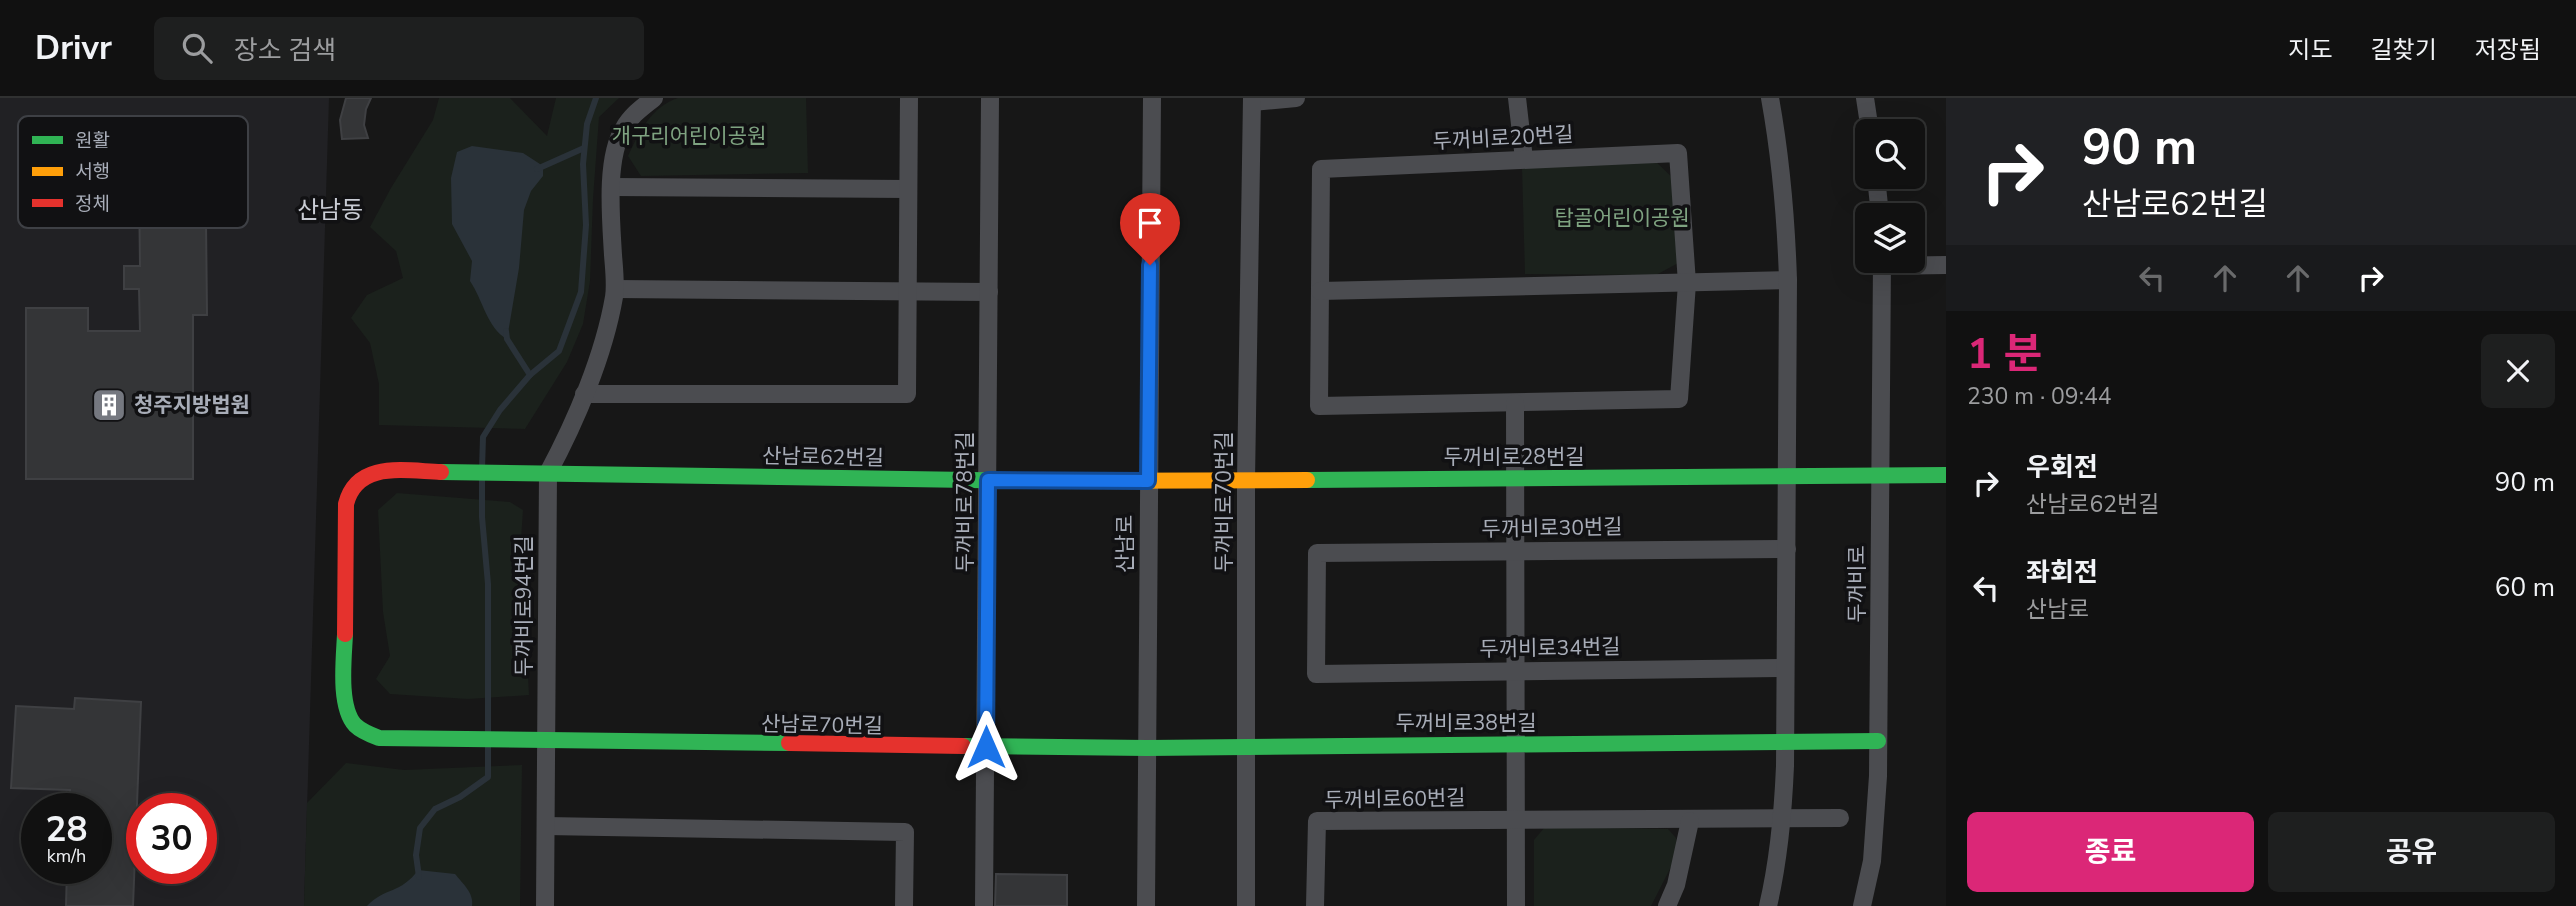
<!DOCTYPE html>
<html lang="ko">
<meta charset="utf-8">
<style>
body{margin:0;font-family:"Nunito Sans","Noto Sans KR",sans-serif;background:#1e1f1f;color:#f1f3f6;height:100vh;display:flex;flex-direction:column;font-size:26px;white-space:nowrap}
*{box-sizing:border-box;margin:0}
p{font-size:23px;color:#9c9d9f}
.icon{flex:none;width:38px;height:38px;fill:none;stroke:currentColor;stroke-width:2;stroke-linecap:round;stroke-linejoin:round}
.map{position:relative;flex:1;overflow:hidden}
.drawer{display:flex;flex-direction:column;background:#111;width:630px}
.drawer>*{flex:none}
.banner{background:#202124;color:#fff;overflow:hidden}
.tools{position:absolute;left:1855px;top:21px;display:grid;gap:14px}
.tools a{display:grid;place-items:center;width:70px;height:70px;border-radius:10px;background:#111;box-shadow:0 7px 28px #0002,0 0 0 2px #303131;font-size:35px}
.speed{position:absolute;left:21px;top:695px;display:flex;gap:14px;font-size:35px;font-weight:700;text-align:center}
.speed>*{display:grid;place-content:center;width:91px;height:91px;border-radius:50%;background:#111;box-shadow:0 7px 28px #0002,0 0 0 2px #303131;line-height:1}
.speed small{font-size:18px;font-weight:400}
.speed .limit{border:10px solid #d22;background:#fff;color:#111}
.pin{position:absolute;display:grid;place-items:center;width:60px;height:60px;color:#fff;margin:-72px -30px;border-radius:50% 50% 50% 0;rotate:-45deg;box-shadow:0 0 7px #0007}
.pin .icon{rotate:45deg}
.me{position:absolute;width:77px;margin:-38px;rotate:0deg;stroke-linejoin:round;filter:drop-shadow(0 0 5px #0008)}
.turn{display:flex;align-items:center;gap:24px;height:147px;padding:0 21px;font-size:32px}
.turn .icon{width:91px;height:91px;stroke-width:2.5}
.turn b{display:block;font-size:49px;line-height:60px}
.lanes{display:flex;align-items:center;height:66px;padding:0 21px;background:#0003;justify-content:center;gap:35px;direction:ltr}
.lanes .off{opacity:.35}
.round{display:grid;place-items:center;flex:none;width:74px;height:74px;border-radius:10px;background:#1e1f1f}
.head{display:flex;align-items:center;justify-content:space-between;height:119px;padding:0 21px}
h1{font-size:42px;font-weight:700;line-height:52px;color:#db2777}
.cta{display:flex;gap:14px;margin-top:auto;padding:14px 21px}
.cta a{flex:1;height:80px;border-radius:10px;background:#db2777;color:#fff;font-size:28px;font-weight:700;line-height:80px;text-align:center}
.cta a+a{background:#1e1f1f;color:#f1f3f6}
ul{padding:0;list-style:none}
li{display:flex;align-items:center;gap:21px;height:105px;padding:0 21px}
li div{flex:1}
li b{display:block;font-size:26px}
li em{font-style:normal}
header{display:flex;align-items:center;gap:42px;box-sizing:border-box;height:98px;padding:0 35px;background:#111;border-bottom:2px solid #303131}
header strong{font-size:33px}
nav{display:flex;gap:38px;margin-inline-start:auto;font-size:24px}
.search{width:490px;height:63px;background:#1e1f1f;display:flex;align-items:center;gap:18px;box-sizing:border-box;padding:0 24px;border-radius:10px;color:#9c9d9f;font-size:26px}
main{display:flex;flex:1;min-height:0}
.map>svg:first-child{display:block}
</style>
<header>
<strong>Drivr</strong>
<div class="search"><svg class="icon" aria-label="search" viewBox="0 0 24 24"><circle cx="10" cy="10" r="6"/><path d="M15 15l6 6"/></svg>장소 검색</div>
<nav><a>지도</a><a>길찾기</a><a>저장됨</a></nav>
</header>
<main>
<div class="map">
<svg width="1946" height="808" viewBox="0 0 1946 808">
<rect width="100%" height="100%" fill="#171717"/>
<!-- built -->
<path fill="#212124" fill-rule="evenodd" d="M0,0H329L304,808H0ZM37,710H96V770H37ZM142,710H201V770H142Z"/>
<!-- green -->
<g fill="#1b211c">
<polygon points="439,0 510,0 547,38 556,0 619,0 599,19 593,101 590,183 583,226 567,264 525,331 379,327 379,286 370,245 351,220 367,197 403,180 396,153 370,129 391,90 433,22"/>
<path d="M678,0H806L808,75L641,78L628,58C639,34 651,9 678,0Z"/>
<polygon points="1654,62 1675,82 1682,163 1656,177 1525,176 1522,70"/>
<polygon points="397,395 510,404 523,412 518,487 527,560 529,597 468,601 390,596 376,581 390,558 383,514 378,412"/>
<polygon points="346,665 404,672 522,667 520,808 304,808 307,705"/>
<polygon points="1545,729 1668,731 1676,740 1678,755 1651,808 1534,808 1534,742"/>
</g>
<!-- water -->
<g fill="#2a3239">
<path d="M472,48L523,55L543,68V78L531,93L524,112L519,170L507,241C487,230 483,202 470,183L472,163L452,126L451,80L457,54Z"/>
<path d="M418,772L455,776C463,786 474,795 472,808H367C385,789 401,796 418,772Z"/>
</g>
<g fill="none" stroke-linecap="round" stroke-linejoin="round">
<!-- stream -->
<g stroke="#2a3239" stroke-width="6">
<polyline points="537,71 584,50"/>
<polyline points="506,233 507,241 530,277"/>
<polyline points="482,371 483,339 500,312 530,277 559,253 581,194 586,127 583,66 587,26 596,0"/>
<polyline points="482,381 482,419 488,486 488,636"/>
<polyline points="419,779 416,757 420,730 435,711 460,699 488,679 488,647"/>
</g>
</g>
<!-- building -->
<g fill="#343537" stroke="#3f4043" stroke-width="2">
<polygon points="346,0 371,0 366,11 364,27 368,40 342,41 340,22"/>
<polygon points="205,31 207,217 193,217 193,381 26,381 26,210 88,210 88,233 140,233 139,191 124,191 124,168 140,168 139,86 83,87 83,97 38,97 37,33"/>
<polygon points="75,600 141,604 133,808 66,808 67,770 96,770 96,710 70,710 70,692 11,690 16,608 74,611"/>
<polygon points="996,776 1067,777 1067,808 995,808"/>
</g>
<g fill="none" stroke-linecap="round" stroke-linejoin="round">
<!-- street -->
<g stroke="#4b4c50" stroke-width="18">
<polyline points="1517,0 1524,61"/>
<polyline points="1865,0 1870,33"/>
<polyline points="1252,4 1296,0"/>
<polygon points="1678,55 1687,185 1679,301 1319,308 1321,71"/>
<polyline points="1876,79 1880,117"/>
<polyline points="612,89 908,91"/>
<polyline points="1882,168 1946,167"/>
<polyline points="615,191 989,194"/>
<polyline points="1320,193 1788,182"/>
<polyline points="584,296 907,296 909,0"/>
<polyline points="1515,305 1516,808"/>
<polyline points="1785,570 1316,576 1317,455 1787,451"/>
<polyline points="546,728 905,734 904,808"/>
<path d="M545,808L548,375C576,323 604,257 614,199C616,186 614,170 613,157C611,121 605,60 624,30C631,17 643,9 654,0"/>
<polyline points="984,808 990,0"/>
<polyline points="1146,808 1152,0"/>
<polyline points="1246,808 1246,382 1252,0"/>
<polyline points="1315,808 1317,723 1840,720"/>
<polyline points="1667,808 1676,787 1690,723"/>
<path d="M1768,808C1779,761 1783,716 1785,668L1788,182C1786,120 1781,61 1770,0"/>
<polyline points="1862,808 1872,763 1878,678 1882,163"/>
</g>
<!-- fast -->
<g stroke="#30b455" stroke-width="16">
<polyline points="441,374 1039,383"/>
<polyline points="1307,382 1946,377"/>
<path d="M345,536C344,560 338,608 355,627C361,633 371,637 379,640L789,645"/>
<polyline points="963,648 1147,650 1878,643"/>
</g>
<!-- slow -->
<polyline stroke="#ff9f0a" stroke-width="16" points="1039,383 1307,382"/>
<!-- jam -->
<g stroke="#e5322d" stroke-width="16">
<path d="M345,536L346,406C357,362 406,373 441,374"/>
<polyline points="789,645 963,648"/>
</g>
</g>
<g fill="none" stroke-linecap="round" stroke-linejoin="round">
<!-- route casing -->
<g stroke="#114b97" stroke-width="18">
<polyline id="route" points="986,649 988,382 1148,383 1150,167"/>
</g>
<!-- route -->
<use href="#route" stroke="#1a73e8" stroke-width="12"/>
</g>
<!-- icons -->
<defs>
<g id="building-square" transform="scale(1.75)"><rect x="-9" y="-9" width="18" height="18" rx="4" fill="#757880" stroke="#111113"/><path d="M-4-6H4V6H1V3H-1V6H-4ZM-2.5-4.3h1.7v1.8h-1.7ZM.8-4.3h1.7v1.8H.8ZM-2.5-1h1.7V.8h-1.7ZM.8-1h1.7V.8H.8Z" fill="#fff"/></g>
</defs>
<g fill-rule="evenodd">
<use href="#building-square" x="109" y="307"/>
</g>
<g text-anchor="middle" stroke-width="7" stroke-linejoin="round" paint-order="stroke">
<!-- park labels -->
<g font-size="21" fill="#7fa381" stroke="#111113">
<text x="689" y="45">개구리어린이공원</text>
<text x="1622" y="127">탑골어린이공원</text>
</g>
<!-- street labels -->
<g font-size="21" fill="#a8adb8" stroke="#111113">
<text transform="translate(1503 40) rotate(-3)" y="7">두꺼비로20번길</text>
<text transform="translate(823 359) rotate(1)" y="7">산남로62번길</text>
<text x="1514" y="366">두꺼비로28번길</text>
<text transform="translate(965 404) rotate(-90)" y="7">두꺼비로78번길</text>
<text transform="translate(1224 404) rotate(-90)" y="7">두꺼비로70번길</text>
<text transform="translate(1552 430) rotate(-1)" y="7">두꺼비로30번길</text>
<text transform="translate(1125 446) rotate(-90)" y="7">산남로</text>
<text transform="translate(1857 486) rotate(-90)" y="7">두꺼비로</text>
<text transform="translate(524 508) rotate(-90)" y="7">두꺼비로94번길</text>
<text transform="translate(1550 550) rotate(-1)" y="7">두꺼비로34번길</text>
<text x="1466" y="632">두꺼비로38번길</text>
<text transform="translate(822 627) rotate(1)" y="7">산남로70번길</text>
<text transform="translate(1395 701) rotate(-1)" y="7">두꺼비로60번길</text>
</g>
<!-- poi labels -->
<g font-size="21" font-weight="bold" fill="#a8adb8" stroke="#111113" text-anchor="start">
<text x="134" y="314">청주지방법원</text>
</g>
<!-- quarter labels -->
<g font-size="24" fill="#c9ccd4" stroke="#111113">
<text x="330" y="120">산남동</text>
</g>
</g>
<!-- legend -->
<rect x="18" y="18" width="230" height="112" rx="10" fill="#111113" stroke="#3e4045" stroke-width="2"/>
<rect x="32" y="38" width="31" height="8" fill="#30b455"/>
<rect x="32" y="69" width="31" height="9" fill="#ff9f0a"/>
<rect x="32" y="101" width="31" height="8" fill="#e5322d"/>
<g font-size="19" fill="#a8adb8">
<text x="75" y="49">원활</text>
<text x="75" y="80">서행</text>
<text x="75" y="112">정체</text>
</g>
</svg>
<div class="tools">
<a><svg class="icon" aria-label="search" viewBox="0 0 24 24"><circle cx="10" cy="10" r="6"/><path d="M15 15l6 6"/></svg></a>
<a><svg class="icon" aria-label="layers" viewBox="0 0 24 24"><path d="M12 4l9 5-9 5-9-5zM3 14l9 5 9-5"/></svg></a>
</div>
<div class="speed"><div>28<small>km/h</small></div><div class="limit">30</div></div>
<div class="pin" style="left:1150px;top:167px;background:#d93025"><svg class="icon" aria-label="arrive" viewBox="0 0 24 24"><path d="M6 21V4h12l-3 4 3 4H6"/></svg></div>
<svg class="me" style="left:986px;top:649px" viewBox="-20 -20 40 40"><path d="M0-17L14 15 0 8-14 15z" fill="#1a73e8" stroke="#fff" stroke-width="4"/></svg>
</div>
<section class="drawer">
<div class="banner">
<div class="turn"><svg class="icon" aria-label="right" viewBox="0 0 24 24"><path d="M7 20v-9h11M14 6l5 5-5 5"/></svg><div><b>90 m</b>산남로62번길</div></div>
<div class="lanes"><svg class="icon off" aria-label="left" viewBox="0 0 24 24"><path d="M17 20v-9H6M10 6l-5 5 5 5"/></svg><svg class="icon off" aria-label="ahead" viewBox="0 0 24 24"><path d="M12 20V5M6 11l6-6 6 6"/></svg><svg class="icon off" aria-label="ahead" viewBox="0 0 24 24"><path d="M12 20V5M6 11l6-6 6 6"/></svg><svg class="icon" aria-label="right" viewBox="0 0 24 24"><path d="M7 20v-9h11M14 6l5 5-5 5"/></svg></div>
</div>
<div class="head"><div><h1>1 분</h1><p>230 m · 09:44</p></div><a class="round"><svg class="icon" aria-label="close" viewBox="0 0 24 24"><path d="M6 6l12 12M18 6L6 18"/></svg></a></div>
<ul>
<li><svg class="icon" aria-label="right" viewBox="0 0 24 24"><path d="M7 20v-9h11M14 6l5 5-5 5"/></svg><div><b>우회전</b><p>산남로62번길</p></div><em>90 m</em></li>
<li><svg class="icon" aria-label="left" viewBox="0 0 24 24"><path d="M17 20v-9H6M10 6l-5 5 5 5"/></svg><div><b>좌회전</b><p>산남로</p></div><em>60 m</em></li>
</ul>
<div class="cta"><a>종료</a><a>공유</a></div>
</section>
</main>
